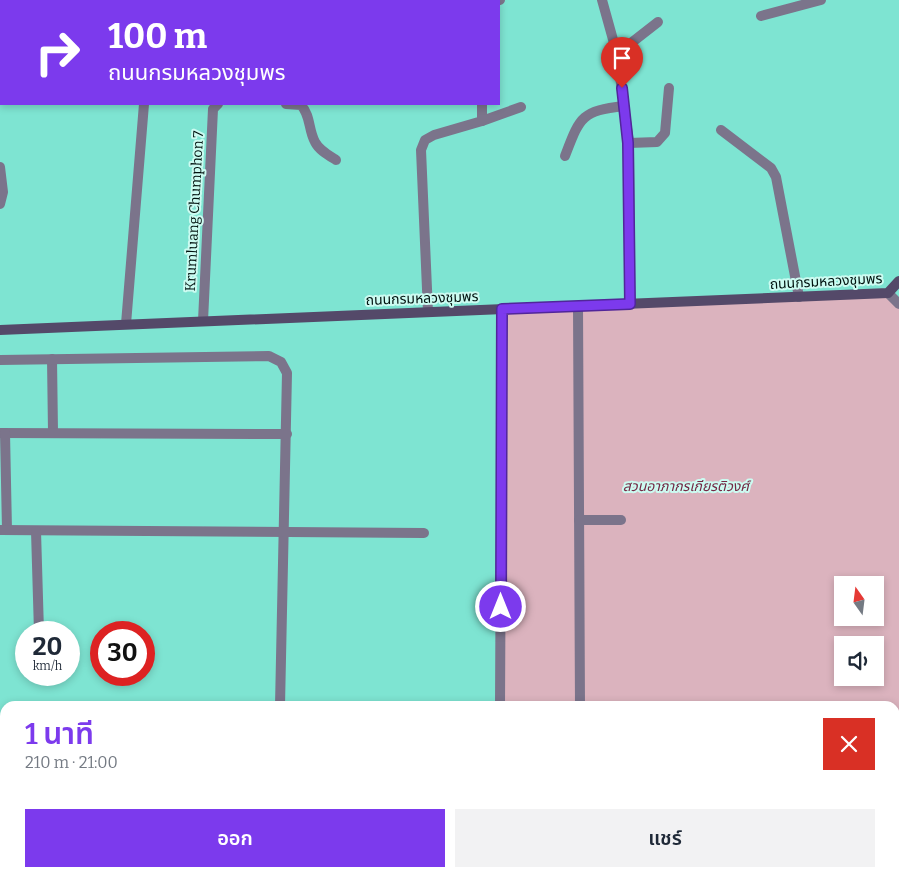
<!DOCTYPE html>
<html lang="th">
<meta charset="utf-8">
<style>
body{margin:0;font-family:Bitter,"Noto Sans Thai",serif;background:#f2f2f3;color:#1f2937;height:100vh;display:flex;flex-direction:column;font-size:19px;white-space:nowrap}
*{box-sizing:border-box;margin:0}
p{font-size:16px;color:#747a83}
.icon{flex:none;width:28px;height:28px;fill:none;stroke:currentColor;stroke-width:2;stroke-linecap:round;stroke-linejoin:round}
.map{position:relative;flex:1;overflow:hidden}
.details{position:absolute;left:0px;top:701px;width:900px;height:176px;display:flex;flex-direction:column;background:#fff;border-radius:15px 15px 0 0;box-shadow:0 2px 8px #0003}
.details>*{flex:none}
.banner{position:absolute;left:0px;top:0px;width:500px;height:105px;box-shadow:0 2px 8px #0003;background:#7c3aed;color:#fff;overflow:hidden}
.needle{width:32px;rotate:346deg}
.fabs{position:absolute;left:834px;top:576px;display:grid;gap:10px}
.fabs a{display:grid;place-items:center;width:50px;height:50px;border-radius:0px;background:#fff;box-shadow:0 2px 8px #0003;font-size:25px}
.speed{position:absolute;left:15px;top:621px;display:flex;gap:10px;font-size:25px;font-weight:700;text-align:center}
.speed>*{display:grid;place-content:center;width:65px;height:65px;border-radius:50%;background:#fff;box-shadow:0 2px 8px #0003;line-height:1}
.speed small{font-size:12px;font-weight:400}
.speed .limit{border:8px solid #d22;background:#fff;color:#111}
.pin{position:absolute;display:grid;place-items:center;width:42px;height:42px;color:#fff;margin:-51px -21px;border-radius:50% 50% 50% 0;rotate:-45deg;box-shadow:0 0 5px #0007}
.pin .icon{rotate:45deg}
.me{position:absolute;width:55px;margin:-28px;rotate:0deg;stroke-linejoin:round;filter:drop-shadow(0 0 4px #0008)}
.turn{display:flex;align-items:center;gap:18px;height:105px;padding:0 25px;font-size:22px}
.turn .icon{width:65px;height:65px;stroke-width:2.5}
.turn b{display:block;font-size:35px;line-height:42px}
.round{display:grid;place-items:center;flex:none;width:52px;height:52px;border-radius:0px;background:#f2f2f3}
.overview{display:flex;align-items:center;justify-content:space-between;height:85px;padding:0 25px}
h1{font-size:30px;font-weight:600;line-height:38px;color:#7c3aed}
.primary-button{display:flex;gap:10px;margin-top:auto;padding:10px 25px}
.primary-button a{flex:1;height:58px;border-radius:0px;background:#7c3aed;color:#fff;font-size:20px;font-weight:600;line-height:58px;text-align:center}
.primary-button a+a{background:#f2f2f3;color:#1f2937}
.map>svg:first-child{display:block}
</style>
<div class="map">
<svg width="899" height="877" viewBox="0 0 899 877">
<rect width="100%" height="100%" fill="#7ee4d2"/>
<!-- green -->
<path fill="#dbb3be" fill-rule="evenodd" d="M888,293L899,304V877H500V872H895V706H501L502,309ZM842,585H875V618H842ZM842,645H875V678H842Z"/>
<!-- water -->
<polygon fill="#8a9960" stroke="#617048" points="749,873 853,873 849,877 754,877"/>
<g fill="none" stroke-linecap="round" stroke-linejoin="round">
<!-- lane -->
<g stroke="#7b748b" stroke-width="10">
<polyline points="491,1 500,0"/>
<polyline points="617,54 658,22"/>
<polyline points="482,121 521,107"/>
<polyline points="629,143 657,142 665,133 669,88"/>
<path d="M565,156C580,117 581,111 624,106"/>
<polyline points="0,167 3,192 0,204"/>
<polyline points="578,306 580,706"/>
<polyline points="126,324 144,104"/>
<polyline points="52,359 53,432"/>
<polyline points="0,360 269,356 281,362 287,373 280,706"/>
<polyline points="0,433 287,434"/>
<polyline points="5,433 7,530"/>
<polyline points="579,520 621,520"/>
<polyline points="0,530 424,533"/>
<polyline points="36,531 39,632"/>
<polyline points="276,877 276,872"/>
</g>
<!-- street -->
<g stroke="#7b748b" stroke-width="10">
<polyline points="31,0 31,1"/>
<polyline points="481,0 481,1"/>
<polyline points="602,0 617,54 629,143 630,304"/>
<polyline points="761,16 821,0"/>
<path d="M286,104L301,105C311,116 308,129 315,142C319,150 328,155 336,160"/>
<polyline points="721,130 771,168 776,177 799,297"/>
<polyline points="888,293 899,304"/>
<polyline points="428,312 421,150 425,140 434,135 482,121 482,104"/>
<polyline points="203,321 213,109 218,104"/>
<polyline points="500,706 502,309"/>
<polyline points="500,877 500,872"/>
</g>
<!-- secondary -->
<polyline stroke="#544969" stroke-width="10" points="0,330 888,293 899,281"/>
</g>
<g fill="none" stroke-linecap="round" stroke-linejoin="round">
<!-- route casing -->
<g stroke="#51269a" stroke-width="12">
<polyline id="route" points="501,607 502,309 630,304 628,143 622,88"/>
</g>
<!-- route -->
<use href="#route" stroke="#7c3aed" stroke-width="9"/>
</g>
<g text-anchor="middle" stroke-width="4" stroke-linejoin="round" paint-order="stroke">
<!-- street labels -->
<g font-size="14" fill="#00120f" stroke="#ccfbf1">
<text transform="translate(194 211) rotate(-87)" y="5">Krumluang Chumphon 7</text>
<text transform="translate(826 281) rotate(-3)" y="5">ถนนกรมหลวงชุมพร</text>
<text transform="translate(422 298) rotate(-2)" y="5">ถนนกรมหลวงชุมพร</text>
</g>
<!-- park labels -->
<g font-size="14" font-style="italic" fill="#742844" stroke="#ccfbf1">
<text x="686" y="491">สวนอาภากรเกียรติวงศ์</text>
</g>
</g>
</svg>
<div class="fabs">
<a><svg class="needle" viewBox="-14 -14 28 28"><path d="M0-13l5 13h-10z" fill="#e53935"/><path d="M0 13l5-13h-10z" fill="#747a83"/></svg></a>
<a><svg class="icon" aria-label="sound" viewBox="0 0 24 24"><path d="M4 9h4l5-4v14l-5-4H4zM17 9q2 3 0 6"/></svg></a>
</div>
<div class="speed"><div>20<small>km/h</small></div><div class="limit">30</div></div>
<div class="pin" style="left:622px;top:88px;background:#d93025"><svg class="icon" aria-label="arrive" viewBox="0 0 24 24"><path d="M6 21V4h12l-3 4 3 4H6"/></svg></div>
<svg class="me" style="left:501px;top:607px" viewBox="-20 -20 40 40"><circle r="17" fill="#7c3aed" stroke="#fff" stroke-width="3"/><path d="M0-11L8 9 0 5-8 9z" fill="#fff"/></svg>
<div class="banner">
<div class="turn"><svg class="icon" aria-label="right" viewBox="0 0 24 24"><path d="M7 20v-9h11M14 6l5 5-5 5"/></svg><div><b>100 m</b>ถนนกรมหลวงชุมพร</div></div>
</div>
<section class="details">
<div class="overview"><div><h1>1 นาที</h1><p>210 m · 21:00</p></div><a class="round" style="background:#d93025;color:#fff"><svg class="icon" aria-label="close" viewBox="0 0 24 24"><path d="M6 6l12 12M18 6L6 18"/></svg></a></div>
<div class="primary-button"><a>ออก</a><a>แชร์</a></div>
</section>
</div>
